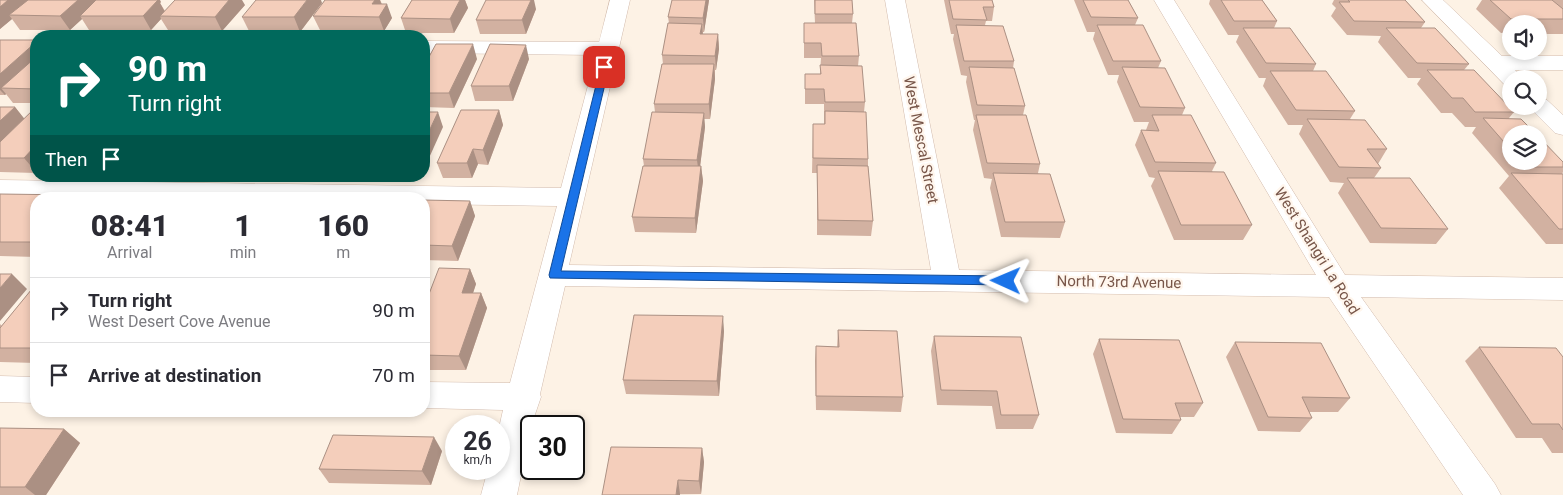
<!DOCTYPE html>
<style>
body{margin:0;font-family:Roboto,sans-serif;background:#f7f7f7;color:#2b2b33;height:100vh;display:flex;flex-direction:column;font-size:19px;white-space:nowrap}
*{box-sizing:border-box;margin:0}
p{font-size:16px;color:#7c7c81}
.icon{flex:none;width:28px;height:28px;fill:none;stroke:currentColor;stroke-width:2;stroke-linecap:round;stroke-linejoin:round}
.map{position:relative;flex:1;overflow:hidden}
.sheet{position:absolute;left:30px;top:192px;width:400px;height:225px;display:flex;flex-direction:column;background:#fff;border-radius:20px;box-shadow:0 2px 8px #0003}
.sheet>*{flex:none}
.hud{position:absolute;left:30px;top:30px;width:400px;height:152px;border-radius:20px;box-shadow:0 2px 8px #0003;background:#00695c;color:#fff;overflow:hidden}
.tools{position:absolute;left:1502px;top:15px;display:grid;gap:10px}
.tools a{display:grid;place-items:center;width:45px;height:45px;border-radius:50%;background:#fff;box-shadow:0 2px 8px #0003;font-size:25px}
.speed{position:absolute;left:445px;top:415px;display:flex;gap:10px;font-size:25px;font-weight:700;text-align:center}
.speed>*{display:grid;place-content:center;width:65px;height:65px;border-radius:50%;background:#fff;box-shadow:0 2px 8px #0003;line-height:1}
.speed small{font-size:12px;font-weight:400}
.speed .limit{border:2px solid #111;border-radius:8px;background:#fff;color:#111}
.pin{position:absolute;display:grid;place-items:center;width:42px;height:42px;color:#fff;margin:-21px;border-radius:10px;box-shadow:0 2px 8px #0006}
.me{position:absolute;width:55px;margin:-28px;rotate:271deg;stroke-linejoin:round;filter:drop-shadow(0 0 4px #0008)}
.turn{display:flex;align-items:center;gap:18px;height:105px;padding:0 15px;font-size:22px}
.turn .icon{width:65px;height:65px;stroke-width:2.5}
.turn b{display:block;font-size:35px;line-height:42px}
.then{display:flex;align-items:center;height:48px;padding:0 15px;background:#0003;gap:10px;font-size:19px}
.eta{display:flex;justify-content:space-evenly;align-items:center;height:85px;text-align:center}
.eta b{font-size:30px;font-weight:800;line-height:35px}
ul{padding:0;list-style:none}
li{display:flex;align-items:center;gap:15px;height:65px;padding:0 15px;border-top:1px solid #e1e1e2}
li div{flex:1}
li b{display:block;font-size:19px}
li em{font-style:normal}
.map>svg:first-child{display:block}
</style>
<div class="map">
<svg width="1563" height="495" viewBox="0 0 1563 495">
<rect width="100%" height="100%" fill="#fdf2e5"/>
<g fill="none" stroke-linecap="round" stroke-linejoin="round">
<!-- minor casing -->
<g stroke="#d2bbad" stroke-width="1">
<g id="minor">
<polygon points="610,0 630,0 569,265 931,270 885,0 905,0 959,270 1316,275 1154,0 1174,0 1345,275 1563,278 1563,300 1361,297 1495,484 1501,495 1463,495 1329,297 565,286 540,394 541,397 531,426 517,495 481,495 488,469 499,469 499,428 503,410 424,408 424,382 510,383 557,206 424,204 424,199 0,198 0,180 561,188 596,55 424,53 424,41 599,42"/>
<polygon points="1422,0 1443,0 1502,56 1563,56 1563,70 1515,70 1523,79 1511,79 1511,85 1504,84"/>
<polygon points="1539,98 1547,100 1563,115 1563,135 1555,133 1528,106 1539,106"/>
<polygon points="0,376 36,377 36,403 0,402"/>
</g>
</g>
<!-- minor -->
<use href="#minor" fill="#fff" fill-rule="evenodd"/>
</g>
<!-- wall -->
<g fill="#d2b1a1">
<polygon points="0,0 161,2 160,3 165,11 245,5 222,31 168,30 161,19 151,30 89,30 82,19 70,30 20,30 12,19 0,29"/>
<polygon points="325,0 380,0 382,4 392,18 384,31 320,30 313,16"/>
<polygon points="412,0 465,0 468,8 454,33 406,33 401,18"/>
<polygon points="709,0 704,32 703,32 703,34 718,34 719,49 716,70 715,70 715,79 710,119 704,119 705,127 700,166 701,166 703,181 696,233 635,232 632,217 644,166 643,159 655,112 654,104 663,64 662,55 669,23 668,17"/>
<polygon points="814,0 852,0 853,14 852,23 859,56 858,66 865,102 864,112 868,159 868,166 873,221 871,236 817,235 817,173 812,173 813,124 824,124 824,104 805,104 805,74 820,74 821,58 804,58 804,23 815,23"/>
<polygon points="944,0 992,0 994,7 992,21 986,21 985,25 1014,61 1013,68 1025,106 1023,115 1040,164 1038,173 1065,222 1060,238 1001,237 990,188 992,179 984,178 973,130 975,120 974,120 966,82 967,76 961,75 953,39 954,34 951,34"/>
<polygon points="1074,0 1128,0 1138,18 1135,25 1161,61 1158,68 1185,108 1182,115 1216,163 1212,171 1252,225 1243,240 1174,240 1151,186 1155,178 1149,177 1135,145 1141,130 1146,130 1149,122 1134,122 1117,82 1119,75 1108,75 1093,39 1095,32 1087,32"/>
<polygon points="1210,0 1262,0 1277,21 1274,28 1316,64 1313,71 1355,111 1350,119 1387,149 1378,164 1381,168 1374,178 1448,229 1436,244 1370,243 1338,193 1344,183 1330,182 1299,134 1303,125 1288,125 1263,86 1266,78 1259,78 1236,42 1239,35 1228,35 1209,4"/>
<polygon points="1334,0 1405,0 1425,22 1421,28 1469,64 1464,70 1514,112 1509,118 1511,134 1511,161 1539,161 1563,167 1563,172 1562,174 1563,174 1563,244 1546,244 1499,188 1509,176 1472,133 1476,127 1465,127 1452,113 1441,113 1417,84 1421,78 1408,78 1378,42 1381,36 1347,35 1331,16 1336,8 1332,4"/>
<polygon points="1482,0 1563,0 1563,34 1539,34 1539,24 1511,24 1511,33 1501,33 1476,9"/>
<polygon points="322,3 300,32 249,31 242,17"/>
<polygon points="536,9 526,34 480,34 476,20"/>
<polygon points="0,40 36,40 36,103 13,103 6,94 5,95 0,95"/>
<polygon points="477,59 454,108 424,107 424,66"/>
<polygon points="529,59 513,101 475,101 471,86"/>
<polygon points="0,107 15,107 24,119 36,107 36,173 0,172"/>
<polygon points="499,110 503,125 488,165 478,164 472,178 443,178 437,163"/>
<polygon points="0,194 74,195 77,199 36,199 36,257 0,256"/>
<polygon points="424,200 470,201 475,216 458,261 424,260"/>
<polygon points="470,269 476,284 473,293 481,293 487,308 466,370 424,370 424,307"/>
<polygon points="36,284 36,363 0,362 0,324 2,326"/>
<polygon points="838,330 903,397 901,412 816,410 815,361 816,346 837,347"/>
<polygon points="724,331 719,396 626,394 623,380"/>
<polygon points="934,336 1039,415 1033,429 996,429 992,406 937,405 931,351"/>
<polygon points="1099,339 1203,403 1194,417 1180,417 1181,420 1172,434 1116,433 1093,354"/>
<polygon points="1235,342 1350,398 1338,412 1309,412 1312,418 1300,432 1258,431 1226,357"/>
<polygon points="1479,347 1563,357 1563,453 1552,453 1542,438 1516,438 1465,361"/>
<polygon points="0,428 64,429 80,443 46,495 0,495"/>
<polygon points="702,448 704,462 701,494 602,495"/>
<polygon points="442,451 431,485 329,483 319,469"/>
</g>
<!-- shaded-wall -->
<g fill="#ab9083">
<polygon points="8,0 35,0 9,15 12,19 0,29 0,7"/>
<polygon points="78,0 96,0 80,16 82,19 70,30 60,16"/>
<polygon points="141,0 160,0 161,2 160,3 166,14 160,16 161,19 151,30 143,16"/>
<polygon points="229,0 242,0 245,5 222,31 215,17"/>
<polygon points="307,0 321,0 322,3 300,32 294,17"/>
<polygon points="375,0 380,0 383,9 387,4 392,18 384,31 379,17 372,4"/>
<polygon points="460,0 465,0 468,8 454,33 450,19"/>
<polygon points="531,0 534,0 536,9 526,34 522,20"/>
<polygon points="706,0 709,0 704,32 703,18"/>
<polygon points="702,24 703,38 700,34"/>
<polygon points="718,34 719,49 716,70 715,56"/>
<polygon points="36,42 36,66 1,88 6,94 5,95 0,90 0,74"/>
<polygon points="473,44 477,59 454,108 449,93"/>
<polygon points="526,45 529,59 513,101 509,86"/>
<polygon points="714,64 715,79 710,119 709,104"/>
<polygon points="15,107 27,122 0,148 0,121"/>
<polygon points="499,110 503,125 488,165 483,150"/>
<polygon points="438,112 443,127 424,169 424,142"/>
<polygon points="704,113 705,127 699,175 697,160"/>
<polygon points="36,145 36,172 24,158"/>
<polygon points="473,149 478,164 472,178 467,163"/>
<polygon points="701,166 703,181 696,233 695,218"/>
<polygon points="74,195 77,199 71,199"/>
<polygon points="470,201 475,216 458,261 452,246"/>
<polygon points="36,238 36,246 33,242"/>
<polygon points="470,269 476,284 468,308 462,293"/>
<polygon points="12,274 27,289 0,321 0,288"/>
<polygon points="481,293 487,308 466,370 459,356"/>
<polygon points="723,316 724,331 719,396 717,381"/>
<polygon points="64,429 80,443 46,495 35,495 25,487"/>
<polygon points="434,437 442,451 431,485 422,471"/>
<polygon points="702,448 704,462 701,494 699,481"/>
<polygon points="678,480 680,494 680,495 676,495"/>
</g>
<!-- building -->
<g fill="#f4cebb" stroke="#ab9083">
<polygon points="0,0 8,0 0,7"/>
<polygon points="28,0 78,0 60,16 9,15"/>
<polygon points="96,0 158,0 143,16 80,16"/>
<polygon points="175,0 229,0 215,17 160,16"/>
<polygon points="256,0 307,0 294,17 242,17"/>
<polygon points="325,0 375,0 372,4 387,4 379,17 313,16"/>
<polygon points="412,0 460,0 450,19 401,18"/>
<polygon points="486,0 531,0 522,20 476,20"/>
<polygon points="672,0 706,0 703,18 668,17"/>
<polygon points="815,0 852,0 853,14 815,14"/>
<polygon points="949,0 992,0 994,7 983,7 987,20 953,19"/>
<polygon points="1083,0 1128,0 1138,18 1091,17"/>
<polygon points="1221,0 1262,0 1277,21 1234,21"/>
<polygon points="1348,0 1405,0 1425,22 1354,21 1339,2 1350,2"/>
<polygon points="1490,0 1552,0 1563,9 1563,19 1511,19"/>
<polygon points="668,23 702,24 700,34 718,34 715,56 662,55"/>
<polygon points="804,23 856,23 859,56 822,56 821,43 804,43"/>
<polygon points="956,25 1003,26 1014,61 964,61"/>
<polygon points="1097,25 1143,25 1161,61 1113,61"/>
<polygon points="1243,28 1290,28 1316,64 1266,63"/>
<polygon points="1386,28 1435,28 1469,64 1417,63"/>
<polygon points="0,40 36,40 36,42 0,74"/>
<polygon points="436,44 473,44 449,93 424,93 424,66"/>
<polygon points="490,44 526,45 509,86 471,86"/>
<polygon points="36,57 36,89 1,88"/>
<polygon points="662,64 714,64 709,104 654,104"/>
<polygon points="820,65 862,66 865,102 825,102 824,89 805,89 805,74 821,74"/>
<polygon points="969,67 1014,68 1025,106 977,105"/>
<polygon points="1122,67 1165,68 1185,108 1140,107"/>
<polygon points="1427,70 1474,70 1514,112 1475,112 1463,98 1452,98"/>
<polygon points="1270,71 1326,71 1355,111 1296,110"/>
<polygon points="0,107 15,107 0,121"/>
<polygon points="36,107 36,145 24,158 0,158 0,142"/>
<polygon points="461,110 499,110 483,150 473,149 467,163 437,163"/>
<polygon points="825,111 866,112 868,159 813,158 813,124 825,124"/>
<polygon points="424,112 438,112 424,142"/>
<polygon points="652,112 704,113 697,160 643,159"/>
<polygon points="976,115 1026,115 1040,164 987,163"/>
<polygon points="1152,115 1191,115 1216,163 1155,162 1141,130 1159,131"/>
<polygon points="1483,118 1521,119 1536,134 1511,134 1511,150"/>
<polygon points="1307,119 1365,120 1387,149 1367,149 1381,168 1339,167"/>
<polygon points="1539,137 1563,162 1563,167 1526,167 1521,161 1539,161"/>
<polygon points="817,165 868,166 873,221 818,220"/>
<polygon points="643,166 701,166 695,218 632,217"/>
<polygon points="1158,171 1224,172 1252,225 1181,225"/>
<polygon points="993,173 1050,174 1065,222 1005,222"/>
<polygon points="1511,173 1563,174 1563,229 1559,229"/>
<polygon points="1347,178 1410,178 1448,229 1381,228"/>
<polygon points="0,194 74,195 71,199 36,199 36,238 33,242 0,242"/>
<polygon points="93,195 170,196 168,199 90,199"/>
<polygon points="193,197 270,198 270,199 192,199"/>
<polygon points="424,200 470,201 452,246 424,245"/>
<polygon points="439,268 470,269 462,293 481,293 459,356 424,355 424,307"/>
<polygon points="0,274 12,274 0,288"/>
<polygon points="36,284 36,346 34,348 0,348 0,328"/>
<polygon points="634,315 723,316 717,381 623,380"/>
<polygon points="838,330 897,331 903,397 816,396 816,346 839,347"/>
<polygon points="934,336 1021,337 1039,415 1001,415 997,391 941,390"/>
<polygon points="1099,339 1179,340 1203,403 1175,403 1181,420 1123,419"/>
<polygon points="1235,342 1321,343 1350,398 1302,397 1312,418 1268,417"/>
<polygon points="1479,347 1556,348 1563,357 1563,430 1559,424 1532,424"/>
<polygon points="0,428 64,429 25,487 0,487"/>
<polygon points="333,435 434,437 422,471 319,469"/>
<polygon points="611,447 702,448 699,481 678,480 676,495 602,495"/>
</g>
<!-- route -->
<polygon fill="#1a73e8" stroke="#114b97" points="601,65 604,65 609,67 561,271 1006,276 1012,281 1006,285 550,278 549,275"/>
<g text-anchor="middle" stroke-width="4.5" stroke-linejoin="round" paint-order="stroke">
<!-- street labels -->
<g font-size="15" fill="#785649" stroke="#fff6ed">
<text transform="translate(921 140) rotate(79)" y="5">West Mescal Street</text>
<text transform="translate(1317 251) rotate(58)" y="5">West Shangri La Road</text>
<text transform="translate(1119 282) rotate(1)" y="5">North 73rd Avenue</text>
</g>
</g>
</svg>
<div class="tools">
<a><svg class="icon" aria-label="sound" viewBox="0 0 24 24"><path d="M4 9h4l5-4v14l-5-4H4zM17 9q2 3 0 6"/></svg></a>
<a><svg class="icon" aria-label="search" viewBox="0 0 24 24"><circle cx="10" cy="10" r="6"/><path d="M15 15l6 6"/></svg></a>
<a><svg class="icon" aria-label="layers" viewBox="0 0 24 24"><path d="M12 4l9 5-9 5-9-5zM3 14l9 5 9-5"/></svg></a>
</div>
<div class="speed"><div>26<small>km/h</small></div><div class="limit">30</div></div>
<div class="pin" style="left:604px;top:67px;background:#d93025"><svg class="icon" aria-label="arrive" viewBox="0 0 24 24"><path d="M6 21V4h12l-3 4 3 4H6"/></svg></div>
<svg class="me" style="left:1006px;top:281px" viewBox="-20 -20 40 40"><path d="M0-17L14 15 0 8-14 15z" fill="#1a73e8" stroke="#fff" stroke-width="4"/></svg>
<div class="hud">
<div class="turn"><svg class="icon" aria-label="right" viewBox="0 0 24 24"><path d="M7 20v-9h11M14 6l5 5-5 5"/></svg><div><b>90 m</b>Turn right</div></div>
<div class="then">Then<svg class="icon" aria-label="arrive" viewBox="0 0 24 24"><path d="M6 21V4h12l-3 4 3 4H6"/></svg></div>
</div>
<section class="sheet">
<div class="eta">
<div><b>08:41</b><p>Arrival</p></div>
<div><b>1</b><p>min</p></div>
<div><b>160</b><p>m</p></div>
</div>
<ul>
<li><svg class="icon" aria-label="right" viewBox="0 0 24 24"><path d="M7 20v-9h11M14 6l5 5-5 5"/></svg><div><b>Turn right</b><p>West Desert Cove Avenue</p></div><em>90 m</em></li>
<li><svg class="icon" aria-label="arrive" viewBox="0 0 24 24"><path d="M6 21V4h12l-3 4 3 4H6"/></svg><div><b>Arrive at destination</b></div><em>70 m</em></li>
</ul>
</section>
</div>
